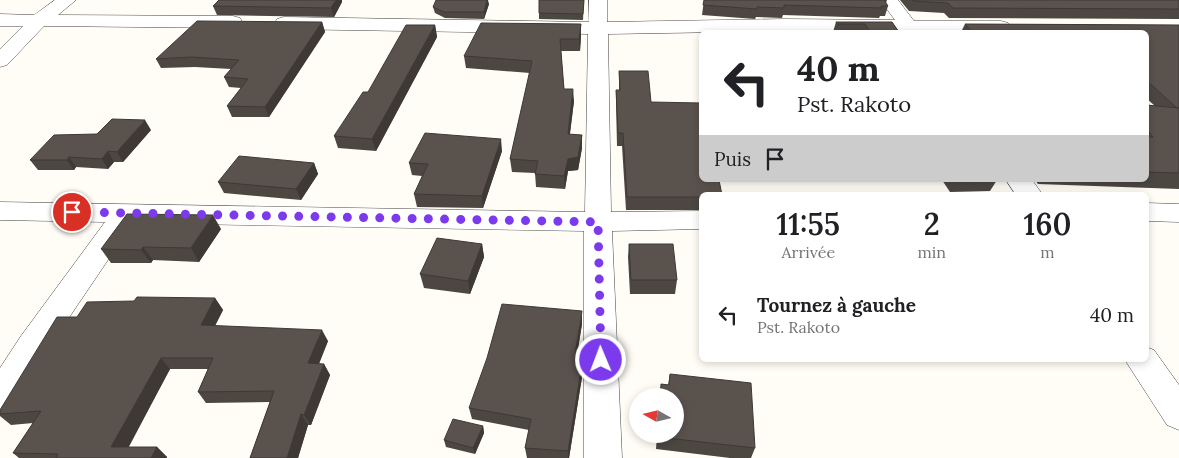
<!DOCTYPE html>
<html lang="fr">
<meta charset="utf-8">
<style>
body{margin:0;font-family:Lora,serif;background:#f2f2f2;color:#202124;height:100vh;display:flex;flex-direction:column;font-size:19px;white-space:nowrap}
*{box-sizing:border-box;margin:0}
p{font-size:16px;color:#757577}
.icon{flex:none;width:28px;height:28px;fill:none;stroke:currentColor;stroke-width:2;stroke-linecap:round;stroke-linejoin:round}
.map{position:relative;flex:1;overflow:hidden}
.details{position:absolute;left:699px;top:192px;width:450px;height:170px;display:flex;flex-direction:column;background:#fff;border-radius:8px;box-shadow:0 2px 8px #0003}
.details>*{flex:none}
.top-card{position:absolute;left:699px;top:30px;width:450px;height:152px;border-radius:8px;box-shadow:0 2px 8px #0003;background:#fff;color:#202124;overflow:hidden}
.needle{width:32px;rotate:278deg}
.controls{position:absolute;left:629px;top:388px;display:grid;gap:10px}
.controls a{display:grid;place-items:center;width:55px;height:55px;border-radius:50%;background:#fff;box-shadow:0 2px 8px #0003;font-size:25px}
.pin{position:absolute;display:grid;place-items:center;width:42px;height:42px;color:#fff;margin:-21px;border:2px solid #fff;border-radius:50%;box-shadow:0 1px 5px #0007}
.me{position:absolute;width:55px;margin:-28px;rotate:359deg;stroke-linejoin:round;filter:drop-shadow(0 0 4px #0008)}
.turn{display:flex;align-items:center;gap:18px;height:105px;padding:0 15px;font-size:22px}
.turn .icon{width:65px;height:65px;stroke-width:2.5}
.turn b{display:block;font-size:35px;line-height:42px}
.then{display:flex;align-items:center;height:48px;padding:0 15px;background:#0003;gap:10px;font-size:19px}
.eta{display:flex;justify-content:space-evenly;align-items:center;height:85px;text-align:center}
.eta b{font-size:30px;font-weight:600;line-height:35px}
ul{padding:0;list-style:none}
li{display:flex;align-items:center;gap:15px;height:75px;padding:0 15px}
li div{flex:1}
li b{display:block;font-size:19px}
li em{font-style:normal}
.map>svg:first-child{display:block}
</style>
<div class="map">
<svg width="1179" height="458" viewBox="0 0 1179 458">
<rect width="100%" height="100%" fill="#fffdf5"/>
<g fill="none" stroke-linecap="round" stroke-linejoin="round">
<!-- street casing -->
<g stroke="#444" stroke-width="1">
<g id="street">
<polygon points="55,0 76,0 58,15 233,16 240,18 242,22 240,26 233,28 44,26 7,65 0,67 0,49 23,26 0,26 0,14 34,15"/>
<polygon points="589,0 607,0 607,22 785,19 895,20 880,0 898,0 914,21 1001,21 1008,23 1011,27 1008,31 1002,32 785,31 608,34 611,212 701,211 701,229 612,231 622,458 584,458 584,231 133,223 43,356 12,409 0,413 0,368 21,336 105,222 0,220 0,202 585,212 588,34 284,29 277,27 275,23 277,19 284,17 589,22"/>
<polygon points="1006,180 1032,180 1043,195 1016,195"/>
<polygon points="1146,203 1179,204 1179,222 1146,221"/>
<polygon points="1146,347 1154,350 1179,385 1179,430 1167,425 1125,360 1146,360"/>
</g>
</g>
<!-- street -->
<use href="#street" fill="#fff" fill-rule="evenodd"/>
</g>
<!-- wall -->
<g fill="#4d4742">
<polygon points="539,0 584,0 583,20 539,19"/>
<polygon points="704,0 887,0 886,3 888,6 885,16 880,16 879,18 783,15 782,18 756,17 755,19 702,15"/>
<polygon points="900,0 1179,0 1179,19 949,18 944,13 909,11"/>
<polygon points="342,2 334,17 217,15 213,6"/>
<polygon points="489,4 484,19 445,18 435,13 433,7"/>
<polygon points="322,22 325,32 269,117 232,117 227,106 241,88 229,87 224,77 231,69 195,67 161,68 156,59"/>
<polygon points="836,22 892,22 899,32 833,32"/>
<polygon points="581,24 581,36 580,51 561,51 564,89 574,101 570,134 582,148 578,170 568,171 565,189 536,187 535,173 512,172 510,159 530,73 466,68 464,56"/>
<polygon points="965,24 1179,25 1179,189 1038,184 1035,180 1146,180 1146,105 1155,106 1146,98 1146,32 961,32"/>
<polygon points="435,25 437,37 376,151 338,148 334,136 368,92"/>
<polygon points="619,71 651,102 701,195 701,210 626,210 622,146 617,146 616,102 616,90 619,90"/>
<polygon points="151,130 123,162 114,162 108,169 76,167 74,170 38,170 30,160 97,134"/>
<polygon points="502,151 483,208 417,207 414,194 422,176 412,175 409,163"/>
<polygon points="314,163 318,174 301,200 224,193 218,182"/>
<polygon points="758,180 793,180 793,181"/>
<polygon points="942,180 997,180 990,191 950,192"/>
<polygon points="221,229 199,262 153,260 151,263 111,263 101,249"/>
<polygon points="482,244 484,257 470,294 424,288 420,274"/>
<polygon points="629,244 677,280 675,294 630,294 628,257"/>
<polygon points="215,298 223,310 215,326 328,341 319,364 324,364 330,375 311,425 308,425 298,458 250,458 270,402 206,403 198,392 208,369 170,369 128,447 157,447 167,457 167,458 19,458 13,453 33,423 11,425 0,416 0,410 77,317 134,301"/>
<polygon points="582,324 577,355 582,356 582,377 569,458 527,458 525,448 529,430 472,419 469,408"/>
<polygon points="670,374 755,448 751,458 730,458 656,449 657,434 675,434 675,396 659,396 661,384 668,385"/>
<polygon points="483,426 484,433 475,454 446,447 444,440"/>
</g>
<!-- shaded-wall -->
<g fill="#3f3936">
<polygon points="336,0 342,0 342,2 334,17 331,8"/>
<polygon points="485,0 488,0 489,4 484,19 484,12"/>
<polygon points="322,22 325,32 269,117 265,107"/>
<polygon points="581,24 581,36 580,51 579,39"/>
<polygon points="435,25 437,37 376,151 372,139"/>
<polygon points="573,89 574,101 568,147 568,134"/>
<polygon points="145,120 151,130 123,162 117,152"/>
<polygon points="582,135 582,148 578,170 568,171 565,189 564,176 568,159"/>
<polygon points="501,139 502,151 483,208 482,196"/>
<polygon points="108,151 114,162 108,169 102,159"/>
<polygon points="69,157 76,167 74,170 67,160"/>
<polygon points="314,163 318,174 301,200 296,189"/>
<polygon points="213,215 221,229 199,262 191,248"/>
<polygon points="482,244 484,257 470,294 468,281"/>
<polygon points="143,247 153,260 151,263 141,250"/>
<polygon points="215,298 223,310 209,337 201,325"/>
<polygon points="582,311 582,324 575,367 575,355"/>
<polygon points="322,330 328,341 314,375 308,363"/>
<polygon points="161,358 170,369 123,458 111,447"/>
<polygon points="324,364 330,375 311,425 304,415"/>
<polygon points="582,364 582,377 569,458 568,458 568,451"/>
<polygon points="301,414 308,425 298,458 287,458"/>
<polygon points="483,426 484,433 475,454 473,448"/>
<polygon points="157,447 167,457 167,458 151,458"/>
</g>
<!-- building -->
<g fill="#5a524d" stroke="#3f3936">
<polygon points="219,0 336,0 331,8 213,6"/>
<polygon points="436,0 487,0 484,12 444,12 433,7"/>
<polygon points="539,0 584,0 583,14 539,13"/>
<polygon points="704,0 884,0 888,6 881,6 882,8 784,5 784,8 757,7 757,9 703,5"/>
<polygon points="912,0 1179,0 1179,9 953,8 948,3 913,1"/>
<polygon points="197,21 322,22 265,107 227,106 248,79 224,77 239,60 191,57 156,59"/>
<polygon points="836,22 892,22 899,32 870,32 865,24 837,24"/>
<polygon points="481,23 581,24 579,39 560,39 564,89 573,89 568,134 582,135 578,157 568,159 564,176 535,174 538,161 510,159 532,61 464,56"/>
<polygon points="965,24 1179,25 1179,108 1177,108 1146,80 1146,32 972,32"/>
<polygon points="406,25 435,25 372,139 334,136 363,92 368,92"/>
<polygon points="619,71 648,71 651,102 701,103 701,180 719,180 722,195 701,195 701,197 627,197 623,133 618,133 616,90 620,90"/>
<polygon points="1146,105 1179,108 1179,173 1146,172 1146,137 1153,137 1146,128"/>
<polygon points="112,119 145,120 117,152 108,151 102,159 69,157 67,160 30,160 54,135 97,134"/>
<polygon points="425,133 501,139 482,196 414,194 428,164 409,163"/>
<polygon points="239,156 314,163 296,189 218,182"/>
<polygon points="127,214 213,215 191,248 143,247 141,250 101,249"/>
<polygon points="437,238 482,244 468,281 420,274"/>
<polygon points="629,244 673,244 677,280 631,280"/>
<polygon points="137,297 215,298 201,325 322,330 308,363 324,364 304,415 301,414 287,458 250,458 274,391 198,392 213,358 161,358 111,447 157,447 151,458 56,458 58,454 13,453 41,411 0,414 0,410 57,317 77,317 87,302 134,301"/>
<polygon points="502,304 582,311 575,355 582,356 582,364 568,451 525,448 531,419 469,408 487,358"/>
<polygon points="670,374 751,383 755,448 658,437 658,434 675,434 675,396 661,396 661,384 669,385"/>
<polygon points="453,419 483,426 473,448 444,440"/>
</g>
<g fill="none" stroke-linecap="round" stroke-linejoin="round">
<!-- route -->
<polyline stroke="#7c3aed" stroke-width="9" stroke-dasharray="0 16.2" points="72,212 598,222 601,360"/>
</g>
</svg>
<div class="controls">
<a><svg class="needle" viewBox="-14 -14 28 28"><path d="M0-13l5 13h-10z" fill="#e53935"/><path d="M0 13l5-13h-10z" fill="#757577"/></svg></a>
</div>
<div class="pin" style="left:72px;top:212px;background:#d93025"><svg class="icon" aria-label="arrive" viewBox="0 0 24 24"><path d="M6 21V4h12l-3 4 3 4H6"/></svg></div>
<svg class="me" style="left:601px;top:360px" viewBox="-20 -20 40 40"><circle r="17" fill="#7c3aed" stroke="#fff" stroke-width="3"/><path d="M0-11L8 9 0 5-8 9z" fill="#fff"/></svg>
<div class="top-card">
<div class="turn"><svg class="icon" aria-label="left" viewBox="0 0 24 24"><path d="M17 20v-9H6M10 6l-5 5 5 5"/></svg><div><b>40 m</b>Pst. Rakoto</div></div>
<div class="then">Puis<svg class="icon" aria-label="arrive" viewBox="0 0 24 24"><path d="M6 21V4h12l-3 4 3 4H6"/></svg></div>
</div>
<section class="details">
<div class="eta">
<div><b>11:55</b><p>Arrivée</p></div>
<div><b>2</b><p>min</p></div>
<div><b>160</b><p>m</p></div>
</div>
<ul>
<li><svg class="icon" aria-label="left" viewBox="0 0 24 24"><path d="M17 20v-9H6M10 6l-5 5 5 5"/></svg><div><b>Tournez à gauche</b><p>Pst. Rakoto</p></div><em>40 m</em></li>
</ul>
</section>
</div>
